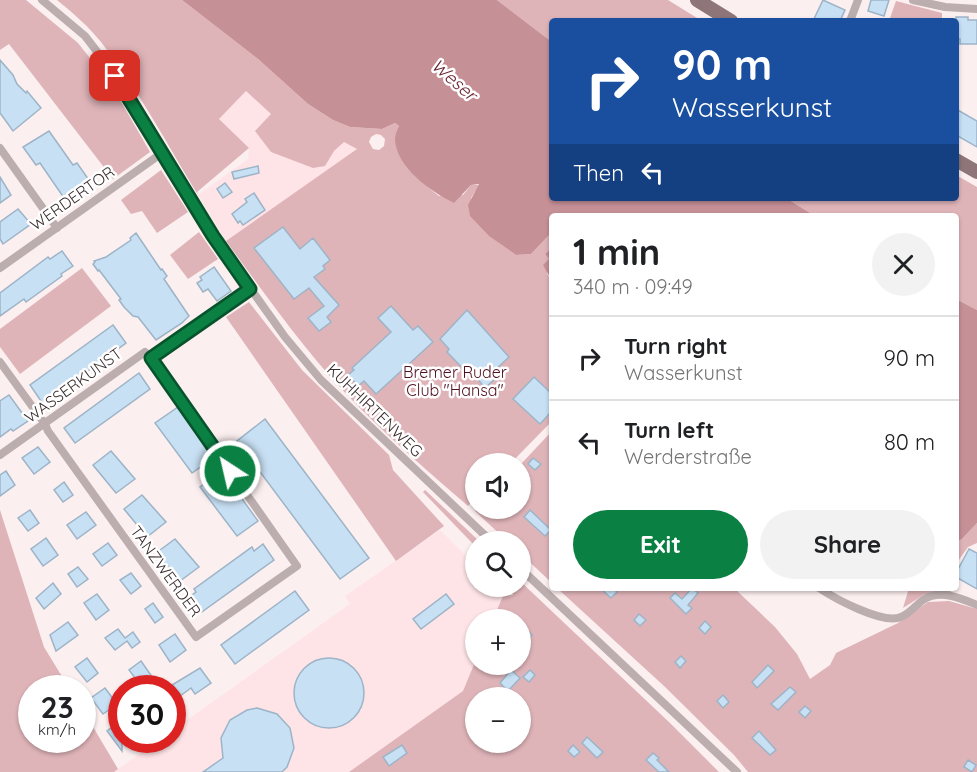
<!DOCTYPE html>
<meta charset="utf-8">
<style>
body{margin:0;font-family:Quicksand,sans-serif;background:#f2f2f2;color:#202124;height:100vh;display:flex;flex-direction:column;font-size:22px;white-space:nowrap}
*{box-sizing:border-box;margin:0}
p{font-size:20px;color:#757577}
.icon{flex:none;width:33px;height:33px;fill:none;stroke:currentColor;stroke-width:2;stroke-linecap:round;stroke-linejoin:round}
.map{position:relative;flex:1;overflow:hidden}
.sheet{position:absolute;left:549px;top:213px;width:410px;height:378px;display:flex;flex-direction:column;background:#fff;border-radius:6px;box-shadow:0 2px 4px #0004}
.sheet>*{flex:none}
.hud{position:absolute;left:549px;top:18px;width:410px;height:183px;border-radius:6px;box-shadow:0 2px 4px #0004;background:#1a4fa0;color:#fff;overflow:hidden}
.controls{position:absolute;left:465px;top:453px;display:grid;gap:12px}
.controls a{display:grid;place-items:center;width:66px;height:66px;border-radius:50%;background:#fff;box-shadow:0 2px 4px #0004;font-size:30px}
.speed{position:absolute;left:18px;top:675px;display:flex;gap:12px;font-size:30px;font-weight:700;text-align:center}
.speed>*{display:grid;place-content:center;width:78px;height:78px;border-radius:50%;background:#fff;box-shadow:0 2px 4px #0004;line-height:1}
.speed small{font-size:15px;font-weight:400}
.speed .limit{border:9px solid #d22;background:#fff;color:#111}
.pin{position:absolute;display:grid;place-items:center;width:51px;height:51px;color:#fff;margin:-26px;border-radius:12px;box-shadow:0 3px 9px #0006}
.me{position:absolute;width:66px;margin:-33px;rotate:325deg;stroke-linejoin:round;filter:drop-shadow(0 0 4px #0008)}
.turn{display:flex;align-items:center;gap:21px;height:126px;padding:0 24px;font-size:27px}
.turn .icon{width:78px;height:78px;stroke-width:2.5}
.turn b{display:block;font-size:42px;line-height:51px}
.then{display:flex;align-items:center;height:57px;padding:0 24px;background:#0003;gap:12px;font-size:22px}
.round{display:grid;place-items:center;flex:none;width:63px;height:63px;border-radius:32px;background:#f2f2f2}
.summary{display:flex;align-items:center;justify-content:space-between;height:102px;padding:0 24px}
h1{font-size:36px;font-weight:700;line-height:45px}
.cta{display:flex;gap:12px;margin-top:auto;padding:12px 24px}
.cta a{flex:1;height:69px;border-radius:36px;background:#0b8043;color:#fff;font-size:24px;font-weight:700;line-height:69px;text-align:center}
.cta a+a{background:#f2f2f2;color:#202124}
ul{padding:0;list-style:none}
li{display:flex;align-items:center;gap:18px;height:84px;padding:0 24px;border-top:2px solid #e0e0e0}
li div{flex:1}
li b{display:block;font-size:22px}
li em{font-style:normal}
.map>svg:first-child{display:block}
</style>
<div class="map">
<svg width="977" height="772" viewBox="0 0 977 772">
<rect width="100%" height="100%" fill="#fceff0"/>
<!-- built -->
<g fill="#fee4e7">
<polygon points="246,91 271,113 362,147 226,241 198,195 248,159 249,148 219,119"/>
<polygon points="440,530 475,565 476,586 489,587 494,592 503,596 493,619 476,620 475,662 463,691 349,772 114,772 159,740 172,740 173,730 350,604 345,596"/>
</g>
<!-- green -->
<g fill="#dfb4b9" fill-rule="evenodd">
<polygon points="0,0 26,0 78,43 93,62 123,105 150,152 113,179 9,44 0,50"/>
<path d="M57,0H182L258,59L308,104L333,120L350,127L382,129L395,123L399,126C387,157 418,179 439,196L463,195L471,185H479L471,198L490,237L516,255L531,254L552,232V247L545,254L549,259L547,274L552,281V421L511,463L476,464L475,498L468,506C431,474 394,442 360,408C309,358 268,298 226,241L357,149L344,142L334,151L325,166L313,168L271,152L255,131L271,114L246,91L219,119L249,148L197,192L198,195C167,144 138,89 101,42C88,26 73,13 57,0ZM376,134L381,135L385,139L384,146L379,150L373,149L369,142L371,137Z"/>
<polygon points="497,0 668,0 702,21 552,21 552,42"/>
<polygon points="896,1 942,13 942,21 889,21"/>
<polygon points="161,170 188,212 157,233 142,211 131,214 121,200"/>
<polygon points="956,175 977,187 977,310 956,299 956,216 815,216 786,198 956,198"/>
<polygon points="199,232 218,259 188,279 170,255"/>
<polygon points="82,268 111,306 20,374 0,347 0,329"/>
<polygon points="249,302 302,370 389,455 393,470 444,526 396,561 226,317"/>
<polygon points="552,431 552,583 521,554 520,542 507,541 475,511 478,509 520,508 521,464"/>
<polygon points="425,490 479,541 476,542 475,546 423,492"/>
<polygon points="0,510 44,647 69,688 32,688 32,740 82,740 83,710 118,769 114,772 0,772"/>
<polygon points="977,523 977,543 968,547 956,564 956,542 962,539"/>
<path d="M521,582L670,723L719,772H349L463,691L475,662L476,664H520V620L493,619L503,596L513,595L509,587L520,586ZM476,698H520V742H476Z"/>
<polygon points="557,588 734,588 775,627 797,654 810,679 830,665 836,653 898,623 928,602 949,601 977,609 977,772 748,772 734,755 664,686"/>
<polygon points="909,588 949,588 951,592 925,594 903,608"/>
</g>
<!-- water -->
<g fill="#c69097">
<path d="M182,0H497L552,42V198H786L815,216H552V232L531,254L516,255L490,237L470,216L468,205L479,184L471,185L454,203C430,191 397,168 395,140C395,135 397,130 399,126L395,123L382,129L350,127L333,120L308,104L258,59Z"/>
<polygon points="552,247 552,281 543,265 549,259 545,254"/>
<polygon points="956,299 977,310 977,523 962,539 956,542"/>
</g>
<!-- building -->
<g fill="#c8e0f4" stroke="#9db4c7" stroke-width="1.5">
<polygon points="823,0 845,10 840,21 813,21"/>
<polygon points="871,0 889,0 884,16 868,11"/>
<polygon points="956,17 968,17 968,20 977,20 977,44 960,44 960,39 956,39"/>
<polygon points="0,60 13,75 17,84 26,93 27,91 41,108 13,131 0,113"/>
<polygon points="956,109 977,121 977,147 956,135"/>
<polygon points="49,131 73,165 77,163 89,180 64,198 40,163 36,165 23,147"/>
<polygon points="258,166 259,173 234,179 232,172"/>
<polygon points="0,177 11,195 0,203"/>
<polygon points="225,183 232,192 223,198 217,189"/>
<polygon points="254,193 265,210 243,225 240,221 238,223 232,214 247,202 245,199"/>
<polygon points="18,209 31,224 3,244 0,239 0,222"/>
<polygon points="283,227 300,249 313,238 330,260 323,266 325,269 314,277 339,305 327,317 331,322 319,331 308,318 324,306 309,288 294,299 254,248"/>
<polygon points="136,233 161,270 162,269 167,276 164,279 189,316 182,323 156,340 138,317 133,316 124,307 119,300 121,299 99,270 98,271 93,264 95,262 94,261 106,257 131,240 130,238"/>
<polygon points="62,251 73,266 61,274 62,276 26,302 24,299 0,316 0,293 48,257 50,259"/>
<polygon points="214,267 231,291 217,301 208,289 203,292 197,283 202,280 200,277"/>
<polygon points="391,306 413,330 418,326 433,342 376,394 364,381 358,386 348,375 354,370 352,368 391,332 378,318"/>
<polygon points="467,310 509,357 493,372 497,377 485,388 476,377 473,379 447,352 449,349 440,339"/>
<polygon points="113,325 126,343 43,404 30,385"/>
<polygon points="139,373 150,389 75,443 64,428"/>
<polygon points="534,377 552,394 552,411 540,424 513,399"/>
<polygon points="9,395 28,421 13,431 11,429 0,437 0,401"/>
<polygon points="178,407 213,458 192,473 155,423"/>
<polygon points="265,419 369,558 340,579 237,441"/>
<polygon points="38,447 50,462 34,474 22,458"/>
<polygon points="111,451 135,479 116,493 93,465"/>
<polygon points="533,458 541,464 535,470 528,464"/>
<polygon points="6,471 15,485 0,496 0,475"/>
<polygon points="222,471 258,521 237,536 200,487"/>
<polygon points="64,482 73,495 63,502 54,490"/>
<polygon points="142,495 166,522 147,537 124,509"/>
<polygon points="30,510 39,523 28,531 18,518"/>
<polygon points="530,510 551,530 545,536 524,517"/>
<polygon points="86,512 96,525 77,539 67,525"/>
<polygon points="46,538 58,555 43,566 31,549"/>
<polygon points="175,539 199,567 180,581 156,553"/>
<polygon points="108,543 117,555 102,566 93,554"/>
<polygon points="263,544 274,560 199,614 188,598 196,592 194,589 252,547 254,551"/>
<polygon points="969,549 977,553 977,589 956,577 956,573"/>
<polygon points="78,567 88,579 77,587 68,574"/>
<polygon points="131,573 141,586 131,594 120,580"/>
<polygon points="53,583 61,594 44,609 36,598"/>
<polygon points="600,588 613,588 617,592 611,598"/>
<polygon points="692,588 698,593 688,605 692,608 686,614 670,598 675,593 682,599"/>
<polygon points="295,591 309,610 235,664 221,645"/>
<polygon points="97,594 109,610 96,620 84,603"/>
<polygon points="446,594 454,604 421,629 413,619"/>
<polygon points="153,603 163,617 155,623 145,609"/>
<polygon points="639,614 646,620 640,626 634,620"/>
<polygon points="705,621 711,627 705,634 699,628"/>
<polygon points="68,622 78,635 56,651 50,635"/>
<polygon points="520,624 532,635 520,648"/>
<polygon points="118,629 125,638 133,632 140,642 132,648 127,641 115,650 105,638"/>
<polygon points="175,634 186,650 170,662 159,645"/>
<polygon points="681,656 686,661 680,668 675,662"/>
<circle cx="329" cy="693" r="35"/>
<polygon points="87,658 98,673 87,682 75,667"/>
<polygon points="141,661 153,678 141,686 129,670"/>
<polygon points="768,665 774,671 757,688 752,682"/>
<polygon points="200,668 211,683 195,694 191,688 172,702 172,685"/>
<polygon points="511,670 520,678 508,691 500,683"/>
<polygon points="530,670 535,675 529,682 523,677"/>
<polygon points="790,687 796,692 778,710 771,704"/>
<polygon points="105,688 117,704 103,714 91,698"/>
<polygon points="723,695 729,702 723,708 717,701"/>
<polygon points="805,706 811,711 805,718 799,712"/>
<polygon points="257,708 277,714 290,728 294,748 287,767 282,772 203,772 223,758 221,738 230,720 247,710"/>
<polygon points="122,720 122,751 107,731"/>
<polygon points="759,731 776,750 770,755 752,738"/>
<polygon points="587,737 603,752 597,758 582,743"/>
<polygon points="402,745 407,753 389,766 383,757"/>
<polygon points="573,745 580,752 574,757 568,751"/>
<polygon points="653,753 659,758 657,760 669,772 659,772 646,760"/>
<polygon points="968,760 976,765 972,772 964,767"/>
</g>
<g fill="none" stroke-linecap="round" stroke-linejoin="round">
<!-- minor -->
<g stroke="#bcaeaf" stroke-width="8">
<polyline points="42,0 85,36 105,62 213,236 285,337 321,380 492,542"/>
<polyline points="913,0 945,7 977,9"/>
<polyline points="850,21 858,0"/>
<polyline points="0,148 57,228"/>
<polyline points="0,268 162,153"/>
<polyline points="0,362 45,424 48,431 196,637 297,566 151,358"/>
<polyline points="0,455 145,352 151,358 250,289"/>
<polyline points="520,568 737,772"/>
<path d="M819,588C834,598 883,625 901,617C909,614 916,605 923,600C940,589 960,598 977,605"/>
</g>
<!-- primary -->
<g stroke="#8e7578" stroke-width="14">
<polyline points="697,0 731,21"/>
<polyline points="956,160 977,172"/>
</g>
</g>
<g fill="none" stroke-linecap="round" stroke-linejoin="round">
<!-- route casing -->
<g stroke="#07532c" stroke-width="15">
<polyline id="route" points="115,76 213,236 250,289 151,358 230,471"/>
</g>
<!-- route -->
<use href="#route" stroke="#0b8043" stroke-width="10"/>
</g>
<g text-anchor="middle" stroke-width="5" stroke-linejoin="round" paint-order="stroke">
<!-- street labels -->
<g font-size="16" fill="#3a2d2f" stroke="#fff">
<text transform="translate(72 198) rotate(-35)" y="6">WERDERTOR</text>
<text transform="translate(73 385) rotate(-36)" y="6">WASSERKUNST</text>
<text transform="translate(375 410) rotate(44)" y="6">KUHHIRTENWEG</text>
<text transform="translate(166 571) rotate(54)" y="6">TANZWERDER</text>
</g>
<!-- park labels -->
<g font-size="16" fill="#511021" stroke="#fff">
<text x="455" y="378">Bremer Ruder<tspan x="455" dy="18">Club "Hansa"</tspan></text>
</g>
<!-- water labels -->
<g font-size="18" font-style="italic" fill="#6a2835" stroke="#fff">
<text transform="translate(454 80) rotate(41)" y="6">Weser</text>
</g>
</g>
</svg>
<div class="controls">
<a><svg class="icon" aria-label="sound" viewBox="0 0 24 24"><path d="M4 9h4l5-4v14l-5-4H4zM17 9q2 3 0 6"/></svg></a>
<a><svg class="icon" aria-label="search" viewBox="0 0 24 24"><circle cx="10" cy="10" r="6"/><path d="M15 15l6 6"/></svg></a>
<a>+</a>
<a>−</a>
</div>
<div class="speed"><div>23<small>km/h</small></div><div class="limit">30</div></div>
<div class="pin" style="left:115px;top:76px;background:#d93025"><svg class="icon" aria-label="arrive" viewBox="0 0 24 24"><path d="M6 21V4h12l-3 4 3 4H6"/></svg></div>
<svg class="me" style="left:230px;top:471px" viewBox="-20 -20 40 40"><circle r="17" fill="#0b8043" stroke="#fff" stroke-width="3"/><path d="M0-11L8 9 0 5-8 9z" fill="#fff"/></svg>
<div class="hud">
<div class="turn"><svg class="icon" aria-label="right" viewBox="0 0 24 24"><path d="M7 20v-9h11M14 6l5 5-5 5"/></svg><div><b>90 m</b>Wasserkunst</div></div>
<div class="then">Then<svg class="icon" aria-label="left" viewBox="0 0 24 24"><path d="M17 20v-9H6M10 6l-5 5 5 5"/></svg></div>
</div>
<section class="sheet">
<div class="summary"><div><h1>1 min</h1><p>340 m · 09:49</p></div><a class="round"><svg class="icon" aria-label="close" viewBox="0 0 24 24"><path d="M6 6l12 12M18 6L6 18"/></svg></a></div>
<ul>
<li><svg class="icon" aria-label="right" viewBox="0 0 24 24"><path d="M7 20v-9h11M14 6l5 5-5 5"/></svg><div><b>Turn right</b><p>Wasserkunst</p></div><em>90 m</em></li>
<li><svg class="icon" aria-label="left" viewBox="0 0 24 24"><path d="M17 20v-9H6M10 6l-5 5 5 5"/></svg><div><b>Turn left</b><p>Werderstraße</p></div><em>80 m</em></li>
</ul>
<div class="cta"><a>Exit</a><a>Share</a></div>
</section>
</div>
